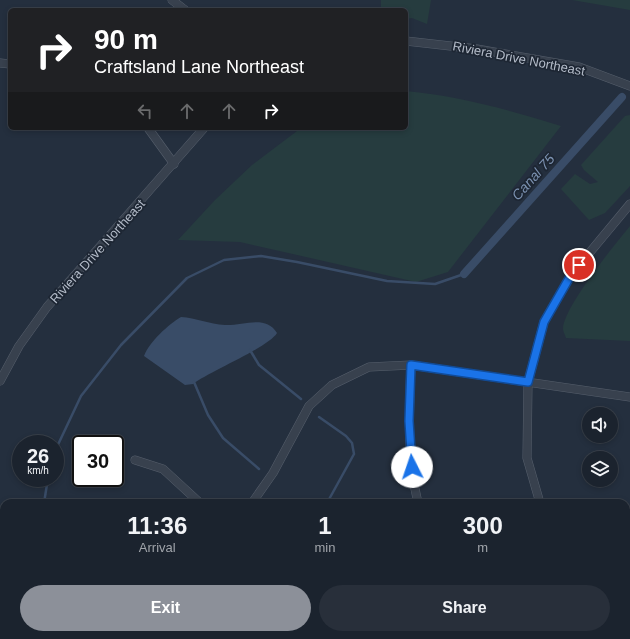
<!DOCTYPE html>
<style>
body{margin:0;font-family:Helvetica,sans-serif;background:#282f3a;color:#f1f3f6;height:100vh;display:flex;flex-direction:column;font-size:15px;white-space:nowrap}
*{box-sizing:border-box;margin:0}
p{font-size:13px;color:#a0a4aa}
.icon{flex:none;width:22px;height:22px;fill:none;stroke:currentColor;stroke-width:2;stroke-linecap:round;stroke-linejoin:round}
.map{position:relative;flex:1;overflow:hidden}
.panel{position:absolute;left:0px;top:499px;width:630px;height:140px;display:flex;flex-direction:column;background:#1b232e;border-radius:12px 12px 0 0;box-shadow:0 2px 6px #0003,0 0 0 1px #39404a}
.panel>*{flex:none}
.hud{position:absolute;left:8px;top:8px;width:400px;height:122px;border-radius:6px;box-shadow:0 2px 6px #0003,0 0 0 1px #39404a;background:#202124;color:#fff;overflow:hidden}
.fabs{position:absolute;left:582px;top:407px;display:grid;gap:8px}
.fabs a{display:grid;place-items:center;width:36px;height:36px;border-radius:50%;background:#1b232e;box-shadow:0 2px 6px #0003,0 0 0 1px #39404a;font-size:20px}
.speed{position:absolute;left:12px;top:435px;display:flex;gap:8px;font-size:20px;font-weight:700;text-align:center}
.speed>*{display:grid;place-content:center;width:52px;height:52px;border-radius:50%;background:#1b232e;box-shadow:0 2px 6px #0003,0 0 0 1px #39404a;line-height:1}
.speed small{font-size:10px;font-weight:400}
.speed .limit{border:2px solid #111;border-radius:6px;background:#fff;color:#111}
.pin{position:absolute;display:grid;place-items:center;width:34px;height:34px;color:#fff;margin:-17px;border:2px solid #fff;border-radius:50%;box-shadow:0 1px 4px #0007}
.me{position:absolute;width:44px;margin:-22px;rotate:356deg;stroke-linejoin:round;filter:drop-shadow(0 0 3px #0008)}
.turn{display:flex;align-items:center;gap:14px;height:84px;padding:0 20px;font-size:18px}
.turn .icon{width:52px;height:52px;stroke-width:2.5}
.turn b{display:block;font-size:28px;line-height:34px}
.lanes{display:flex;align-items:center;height:38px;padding:0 20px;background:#0003;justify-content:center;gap:20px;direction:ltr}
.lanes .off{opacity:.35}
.eta{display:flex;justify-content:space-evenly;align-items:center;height:68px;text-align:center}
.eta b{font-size:24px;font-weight:600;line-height:28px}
.button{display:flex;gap:8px;margin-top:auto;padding:8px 20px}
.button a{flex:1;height:46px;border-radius:24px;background:#8c9099;color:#fff;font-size:16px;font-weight:600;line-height:46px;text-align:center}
.button a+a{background:#282f3a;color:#f1f3f6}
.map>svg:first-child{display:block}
</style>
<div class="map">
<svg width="630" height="639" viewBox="0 0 630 639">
<rect width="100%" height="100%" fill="#242f3e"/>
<!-- green -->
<g fill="#263c3f">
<polygon points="381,0 431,0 427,24 412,18 406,19 406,10 381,10"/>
<polygon points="572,0 630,0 630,10"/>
<path d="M406,91C459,96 510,110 561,126L448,272L416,282L240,242L178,240L215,200L252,165L301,128H406Z"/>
<polygon points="630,115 630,186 605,213 589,220 561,189 575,174 590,184 598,182 584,170 581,165 625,116"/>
<path d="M630,226V341L566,338C565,335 563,331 563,329C563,308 615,244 630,226Z"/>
</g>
<!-- water -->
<path fill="#394c67" d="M181,317C196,318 209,324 225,325C242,326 266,314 277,333C269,347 210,371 193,384L185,385L144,356C150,341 168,325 181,317Z"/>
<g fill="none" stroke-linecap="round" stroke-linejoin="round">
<!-- stream -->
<g stroke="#394c67" stroke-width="2.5">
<polyline points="250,350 259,365 301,399"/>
<polyline points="194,382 208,415 223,438 259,469"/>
<polyline points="319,417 346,436 352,443 354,454 327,503"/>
<polyline points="55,451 81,396 121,345 187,278 224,260 261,256 297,262 387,281 435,284 464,274"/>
<polyline points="44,503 48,478"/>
<polyline points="54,635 55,639"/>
<polyline points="400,635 403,639"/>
<polyline points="39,639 47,635"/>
</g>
<!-- canal -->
<polyline stroke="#394c67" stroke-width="8" points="464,274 622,97"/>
<!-- minor casing -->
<g stroke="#565f6c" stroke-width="9">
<g id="minor">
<polyline points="172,0 185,10"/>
<polyline points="406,41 477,49 579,67 630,86"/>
<polyline points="0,63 10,64"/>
<polyline points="148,128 174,164"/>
<path d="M411,365C409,411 407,458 418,503"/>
<polyline points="0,381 19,346 47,307 204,128"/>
<polyline points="135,460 163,469 200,503"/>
<polyline points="252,503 273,473 309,406 332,385 369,367 411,365 630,397"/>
<polyline points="540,503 527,458 528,382 544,322 571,275 630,204"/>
<polyline points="626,621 630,625"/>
<polyline points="302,635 307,639"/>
<polyline points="131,639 135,635"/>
</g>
</g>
<!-- minor -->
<use href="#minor" stroke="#38414e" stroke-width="8"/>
</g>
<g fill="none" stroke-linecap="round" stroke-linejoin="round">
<!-- route casing -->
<g stroke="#114b97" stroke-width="10">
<polyline id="route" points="412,467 409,421 411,365 528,382 544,322 571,275 579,265"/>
</g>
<!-- route -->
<use href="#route" stroke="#1a73e8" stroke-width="7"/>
</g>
<g text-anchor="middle" stroke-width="3.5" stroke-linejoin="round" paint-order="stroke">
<!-- street labels -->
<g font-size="13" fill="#b4bcc9" stroke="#1d2633">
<text transform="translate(519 58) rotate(11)" y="5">Riviera Drive Northeast</text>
<text transform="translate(97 251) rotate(-48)" y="5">Riviera Drive Northeast</text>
</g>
<!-- water labels -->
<g font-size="14" font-style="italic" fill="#7c92b1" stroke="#1d2633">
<text transform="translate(533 177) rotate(-48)" y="5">Canal 75</text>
</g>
</g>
</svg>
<div class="fabs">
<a><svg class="icon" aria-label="sound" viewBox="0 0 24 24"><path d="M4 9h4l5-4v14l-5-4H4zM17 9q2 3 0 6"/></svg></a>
<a><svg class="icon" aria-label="layers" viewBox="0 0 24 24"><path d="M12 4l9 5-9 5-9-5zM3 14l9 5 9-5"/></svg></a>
</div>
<div class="speed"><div>26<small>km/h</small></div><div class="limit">30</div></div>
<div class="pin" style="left:579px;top:265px;background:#d93025"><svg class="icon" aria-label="arrive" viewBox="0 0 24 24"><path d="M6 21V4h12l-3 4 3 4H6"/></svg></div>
<svg class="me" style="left:412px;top:467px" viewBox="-20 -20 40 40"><circle r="19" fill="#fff"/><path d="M0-13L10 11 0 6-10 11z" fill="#1a73e8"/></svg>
<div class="hud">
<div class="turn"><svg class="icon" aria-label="right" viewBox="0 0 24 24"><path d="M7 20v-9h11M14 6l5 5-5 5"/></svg><div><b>90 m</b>Craftsland Lane Northeast</div></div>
<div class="lanes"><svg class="icon off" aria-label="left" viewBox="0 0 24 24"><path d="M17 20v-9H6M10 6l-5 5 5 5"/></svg><svg class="icon off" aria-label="ahead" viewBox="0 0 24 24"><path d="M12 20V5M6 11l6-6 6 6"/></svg><svg class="icon off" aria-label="ahead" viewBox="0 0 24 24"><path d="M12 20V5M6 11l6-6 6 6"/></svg><svg class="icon" aria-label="right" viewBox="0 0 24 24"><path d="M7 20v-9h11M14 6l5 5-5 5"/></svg></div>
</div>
<section class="panel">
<div class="eta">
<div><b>11:36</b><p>Arrival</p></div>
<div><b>1</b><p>min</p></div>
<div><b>300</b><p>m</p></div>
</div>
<div class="button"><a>Exit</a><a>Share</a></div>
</section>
</div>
